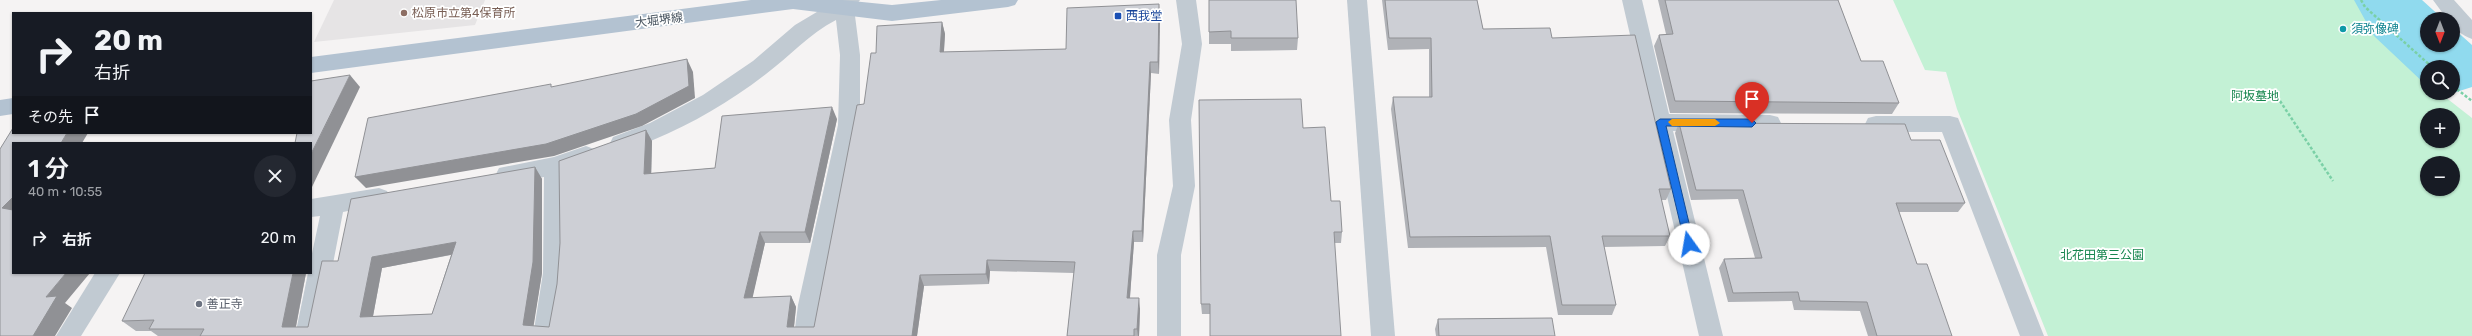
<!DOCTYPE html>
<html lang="ja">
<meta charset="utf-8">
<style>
body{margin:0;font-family:Rubik,"Noto Sans JP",sans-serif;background:#242831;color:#f1f3f6;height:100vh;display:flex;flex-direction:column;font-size:15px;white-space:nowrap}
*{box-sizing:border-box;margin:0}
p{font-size:13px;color:#9ea1a6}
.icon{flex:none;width:22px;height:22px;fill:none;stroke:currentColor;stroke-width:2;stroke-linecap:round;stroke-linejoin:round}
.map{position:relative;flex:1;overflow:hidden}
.panel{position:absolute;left:12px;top:142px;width:300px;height:132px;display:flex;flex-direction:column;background:#171b24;border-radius:0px;box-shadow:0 1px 3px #0004}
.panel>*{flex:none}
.top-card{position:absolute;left:12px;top:12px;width:300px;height:122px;border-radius:0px;box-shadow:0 1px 3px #0004;background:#171b24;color:#f1f3f6;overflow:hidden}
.needle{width:26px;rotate:180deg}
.tools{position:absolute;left:2420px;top:12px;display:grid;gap:8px}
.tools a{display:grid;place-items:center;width:40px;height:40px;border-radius:50%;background:#171b24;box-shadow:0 1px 3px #0004;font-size:20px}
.pin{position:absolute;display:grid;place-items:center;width:34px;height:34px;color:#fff;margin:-41px -17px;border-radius:50% 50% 50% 0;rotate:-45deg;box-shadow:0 0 4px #0007}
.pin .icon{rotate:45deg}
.me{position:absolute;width:44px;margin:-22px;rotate:347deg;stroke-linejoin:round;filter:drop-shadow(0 0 3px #0008)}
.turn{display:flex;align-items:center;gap:14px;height:84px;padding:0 16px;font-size:18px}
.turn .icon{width:52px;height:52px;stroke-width:2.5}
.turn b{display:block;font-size:28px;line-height:34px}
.then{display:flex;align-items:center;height:38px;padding:0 16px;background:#0003;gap:8px;font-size:15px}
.round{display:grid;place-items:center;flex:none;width:42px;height:42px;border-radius:21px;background:#242831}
.overview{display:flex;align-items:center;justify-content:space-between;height:68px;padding:0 16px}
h1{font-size:24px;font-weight:600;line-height:30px}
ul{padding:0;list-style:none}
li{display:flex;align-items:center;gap:12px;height:56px;padding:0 16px}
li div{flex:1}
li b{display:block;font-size:15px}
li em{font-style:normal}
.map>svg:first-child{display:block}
</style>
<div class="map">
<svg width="2472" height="336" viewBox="0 0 2472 336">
<rect width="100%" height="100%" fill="#f5f3f3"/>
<!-- education -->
<polygon fill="#e6e4e5" points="334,0 485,0 475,25 314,42"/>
<!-- green -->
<path fill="#c3f1d5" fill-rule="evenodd" d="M1893,0H2355L2427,79V93H2440L2472,118V336H2048L1957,109L1946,72L1925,70ZM2427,115H2453V141H2427ZM2427,163H2453V189H2427Z"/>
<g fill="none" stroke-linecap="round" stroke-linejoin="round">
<!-- river -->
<polygon fill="#90daee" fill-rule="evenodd" points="2354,0 2422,0 2443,19 2427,19 2427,45 2453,45 2453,28 2472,45 2472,87 2453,93 2453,67 2427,67 2427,86 2374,36"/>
<!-- path -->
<g stroke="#7ad0a6" stroke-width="2.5" stroke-dasharray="3 2" stroke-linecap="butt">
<polyline points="2361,0 2365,7 2432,67"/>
<polyline points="2453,86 2472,101"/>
<polyline points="2280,101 2333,181"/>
</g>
<!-- minor -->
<g fill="#c1cad2" fill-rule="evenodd">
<path d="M837,0H860L854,8L860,55V125L822,305L818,336H794L798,305L838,125L840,55L836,20C809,34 790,56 766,74C731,101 694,123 653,140C641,145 626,153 613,149L610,143L613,137L650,123L703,95L753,61L795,25Z"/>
<polygon points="1176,0 1196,0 1202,44 1191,120 1195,186 1181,255 1181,336 1157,336 1157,255 1173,186 1169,120 1182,44"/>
<polygon points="1347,0 1367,0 1395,336 1371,336"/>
<polygon points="1622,0 1642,0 1669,114 1770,115 1778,117 1781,123 1778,129 1770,131 1673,131 1723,336 1699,336"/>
<path d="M2433,0H2454L2472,20V39C2462,35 2453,30 2453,19H2447Z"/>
<polygon points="1876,116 1950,116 1958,118 2044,336 2020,336 1942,132 1876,132 1868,130 1865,124 1868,118"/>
<path d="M586,146L594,149L597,155L594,161L565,171C569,227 568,281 557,336H533L543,273L544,177L507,183L499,180L496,174L499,168L554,157Z"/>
<polygon points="379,188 387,191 390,197 387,203 343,212 319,336 295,336 308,273 311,273 311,258 320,216 311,217 311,199"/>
<polygon points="95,273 120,273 81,336 56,336"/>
</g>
<!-- major -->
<g fill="#b3c2d1" fill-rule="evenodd">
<polygon points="751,0 842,0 892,5 941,0 1018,0 1015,5 1008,7 892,21 793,9 311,73 311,57"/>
<polygon points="13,98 13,114 0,116 0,100"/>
</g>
</g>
<!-- wall -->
<g fill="#b0b2b7" fill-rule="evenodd">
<polygon points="1209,0 1298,38 1297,50 1231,51 1231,44 1209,44"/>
<polygon points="1382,0 1477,0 1483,29 1552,38 1671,189 1666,200 1661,200 1670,236 1665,246 1604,247 1616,305 1612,315 1558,315 1546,247 1408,248 1391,109 1393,97 1429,97 1429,49 1388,50"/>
<polygon points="1658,0 1838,0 1861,61 1899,103 1892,114 1670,113 1654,46 1659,35 1666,34"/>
<path d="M1160,16L1159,74L1151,73L1143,242H1134L1130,298L1140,309L1139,336H1067L1074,273L990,271L989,284L924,286L917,336H158L151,331H136L122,321L306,273L296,327H308L338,261L535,167L542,179V273L533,326L549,327L646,130L652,141L651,173L715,168L837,119L810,243H765L752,298L791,296L796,307L794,327H814L876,53L942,22L945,34L944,52L1066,49ZM451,255L432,314L373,316L382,268Z"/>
<polygon points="1679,123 1911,140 1965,203 1958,212 1899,212 1917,264 1952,336 1868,336 1860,311 1794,310 1792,301 1728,302 1719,268 1724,259 1755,258 1738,199 1691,200 1675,133"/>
<polygon points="1303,128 1342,232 1341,243 1334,243 1210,314 1202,314 1201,304"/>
<polygon points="1438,319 1555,336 1436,336 1435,329"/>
</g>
<!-- shaded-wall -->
<g fill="#909195">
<polygon points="1159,4 1160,16 1159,74 1158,62"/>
<polygon points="942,22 945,34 943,64 940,52"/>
<polygon points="687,59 693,72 695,98 642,126 554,156 366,188 355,177"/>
<polygon points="1150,62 1151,73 1143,242 1142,231"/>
<polygon points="350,75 360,87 312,187 311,185 311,154"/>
<polygon points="832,107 837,119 810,243 805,232"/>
<polygon points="646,130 652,141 651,185 644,174"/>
<polygon points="67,133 88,133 82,143 61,143"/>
<polygon points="535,167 542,179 542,273 532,336 523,325"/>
<polygon points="13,197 13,217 2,208"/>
<polygon points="1133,231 1134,242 1129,309 1127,298"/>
<polygon points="760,232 765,243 750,309 744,298"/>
<polygon points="456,242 465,252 382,268 371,327 360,317 372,257"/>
<polygon points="987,260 990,271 989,284 986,274"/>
<polygon points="66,273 90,273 65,303 72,308 55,336 33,336 46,297"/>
<polygon points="293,273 306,273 294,336 282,327"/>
<polygon points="920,275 924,286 917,336 912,336"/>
<polygon points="791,296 796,307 793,336 787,327"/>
<polygon points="1139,298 1140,309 1139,336 1138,336 1137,329"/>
</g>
<!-- building -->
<g fill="#cdcfd5" stroke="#909195" fill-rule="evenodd">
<polygon points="1209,0 1296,0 1298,38 1231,38 1231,31 1209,32"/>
<polygon points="1385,0 1477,0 1483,29 1550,28 1552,38 1635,35 1671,189 1659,189 1670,236 1602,236 1616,305 1562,305 1550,236 1410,237 1393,97 1432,97 1431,38 1389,38"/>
<polygon points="1665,0 1838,0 1861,61 1883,61 1899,103 1675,101 1659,35 1673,34"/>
<path d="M1159,4L1158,62H1150L1142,231H1133L1127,298H1139L1137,329H1134V336H1067L1075,262L987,260L986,274L920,275L912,336H200L204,329H149L154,320L122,321L145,273H293L282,327H308L322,261H338L351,199L535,167L533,262L523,325L549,327L557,284L560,243L559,161L646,130L644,174L715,168L722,116L832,107L805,232H760L744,298L791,296L787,327H814L857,105L864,104L871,53H876L877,26L942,22L940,52L1066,49L1067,8ZM456,242L432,314L360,317L372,257Z"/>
<polygon points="687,59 689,86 636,114 546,144 355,177 368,118 551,84 551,87"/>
<polygon points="350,75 311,154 311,143 295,143 297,133 311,133 311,81"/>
<polygon points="1301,99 1303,128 1325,127 1331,201 1340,201 1342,232 1334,232 1341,336 1210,336 1210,304 1201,304 1199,100"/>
<polygon points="1679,123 1905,124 1911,140 1940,140 1965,203 1896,203 1917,264 1927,264 1952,336 1877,336 1867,302 1800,301 1798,292 1733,293 1724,259 1762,258 1743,190 1696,190"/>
<polygon points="13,128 13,133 67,133 61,143 13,143 13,197 2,208 13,210 13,273 66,273 46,297 57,296 33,336 0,336 0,149"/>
<polygon points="1552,318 1555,336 1439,336 1438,319"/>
</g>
<!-- route -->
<polygon fill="#1a73e8" stroke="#114b97" points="1660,119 1752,119 1756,123 1752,127 1666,126 1694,244 1689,248 1685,244 1656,122"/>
<!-- slow -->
<polygon fill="#f59e0b" points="1672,119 1715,119 1720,123 1715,126 1672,126 1668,122"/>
<!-- markers -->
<circle fill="#8d6e63" stroke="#fff" stroke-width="1.5" cx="404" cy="13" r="4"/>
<rect fill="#1a4fb4" stroke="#fff" stroke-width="1.5" x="1114" y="12" width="8" height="8" rx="2"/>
<circle fill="#0f9aa8" stroke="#fff" stroke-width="1.5" cx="2343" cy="29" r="4"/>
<circle fill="#6b7280" stroke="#fff" stroke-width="1.5" cx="199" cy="304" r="4"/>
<g text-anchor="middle" stroke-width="3.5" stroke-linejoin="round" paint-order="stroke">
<!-- education labels -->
<g font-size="12" fill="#785e54" stroke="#fff" text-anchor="start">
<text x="412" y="17">松原市立第4保育所</text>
</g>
<!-- transit labels -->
<g font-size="12" fill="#164399" stroke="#fff" text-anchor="start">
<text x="1126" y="20">西我堂</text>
</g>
<!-- street labels -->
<g font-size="12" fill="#4a5661" stroke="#fff">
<text transform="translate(659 20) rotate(-7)" y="4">大堀堺線</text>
</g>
<!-- culture labels -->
<g font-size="12" fill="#0d838f" stroke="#fff" text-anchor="start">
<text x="2351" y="33">須弥像碑</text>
</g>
<!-- park labels -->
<g font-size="12" fill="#17864f" stroke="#fff">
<text x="2255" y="100">阿坂墓地</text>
<text x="2102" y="259">北花田第三公園</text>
</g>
<!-- worship labels -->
<g font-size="12" fill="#5b616d" stroke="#fff" text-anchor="start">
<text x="207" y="308">善正寺</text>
</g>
</g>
</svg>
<div class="tools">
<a><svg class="needle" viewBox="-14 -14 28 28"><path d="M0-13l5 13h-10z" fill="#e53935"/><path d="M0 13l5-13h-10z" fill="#9ea1a6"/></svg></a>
<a><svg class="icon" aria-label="search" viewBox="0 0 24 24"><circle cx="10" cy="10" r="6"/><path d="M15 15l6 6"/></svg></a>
<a>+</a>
<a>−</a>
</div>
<div class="pin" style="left:1752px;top:123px;background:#d93025"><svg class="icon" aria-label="arrive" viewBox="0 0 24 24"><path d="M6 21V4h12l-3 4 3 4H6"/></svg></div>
<svg class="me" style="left:1689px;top:244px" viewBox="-20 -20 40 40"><circle r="19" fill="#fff"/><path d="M0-13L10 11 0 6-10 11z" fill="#1a73e8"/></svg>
<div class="top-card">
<div class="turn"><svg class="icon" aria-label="right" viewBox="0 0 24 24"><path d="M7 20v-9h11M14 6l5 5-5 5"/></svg><div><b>20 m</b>右折</div></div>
<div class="then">その先<svg class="icon" aria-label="arrive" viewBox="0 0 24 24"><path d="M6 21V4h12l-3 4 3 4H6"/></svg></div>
</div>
<section class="panel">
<div class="overview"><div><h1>1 分</h1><p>40 m · 10:55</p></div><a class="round"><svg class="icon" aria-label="close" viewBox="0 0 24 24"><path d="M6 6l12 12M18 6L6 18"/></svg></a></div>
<ul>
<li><svg class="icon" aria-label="right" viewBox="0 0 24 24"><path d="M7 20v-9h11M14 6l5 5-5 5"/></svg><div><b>右折</b></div><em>20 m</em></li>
</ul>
</section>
</div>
